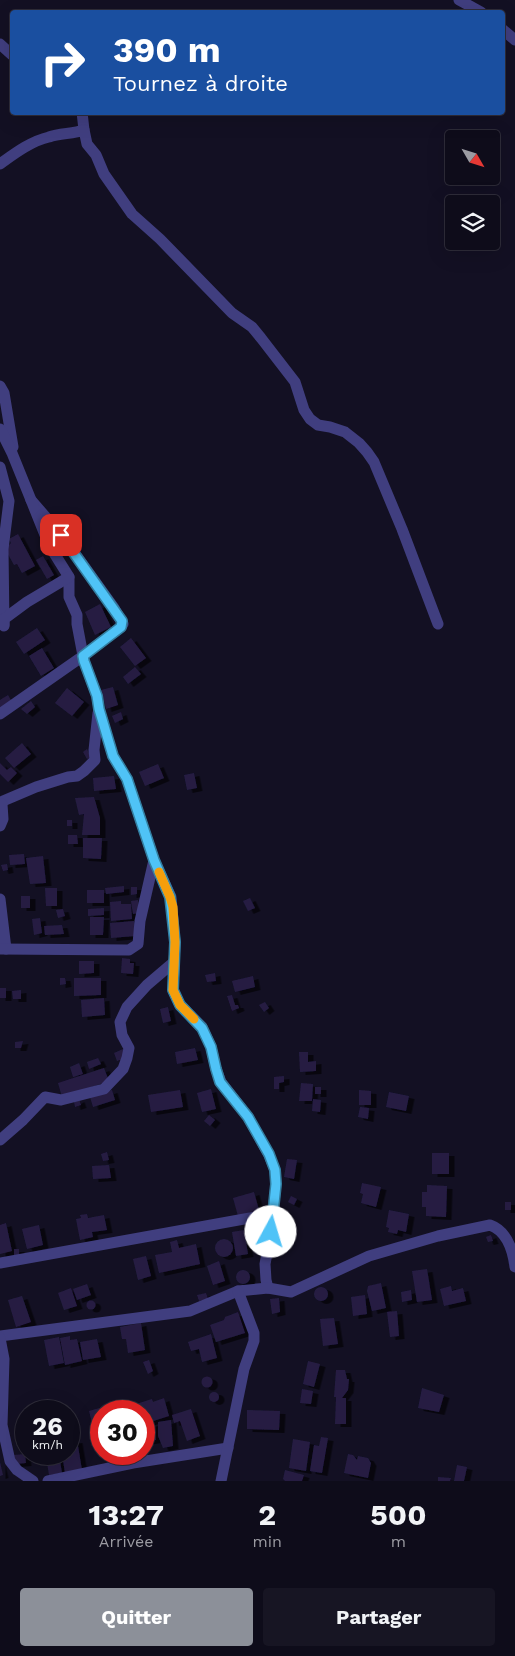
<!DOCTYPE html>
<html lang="fr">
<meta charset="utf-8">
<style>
body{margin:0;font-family:"Work Sans",sans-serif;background:#171523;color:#f1f3f6;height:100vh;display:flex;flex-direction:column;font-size:19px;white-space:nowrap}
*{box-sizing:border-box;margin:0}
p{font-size:16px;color:#9b9ba2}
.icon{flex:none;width:28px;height:28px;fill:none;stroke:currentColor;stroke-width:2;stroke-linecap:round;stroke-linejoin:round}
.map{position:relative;height:1481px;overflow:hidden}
.sheet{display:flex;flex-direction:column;background:#0e0c1a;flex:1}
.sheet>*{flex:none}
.hud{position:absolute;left:10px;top:10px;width:495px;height:105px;border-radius:5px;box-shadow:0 5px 20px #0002,0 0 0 1px #2e2c39;background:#1a4fa0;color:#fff;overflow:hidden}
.needle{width:32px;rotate:129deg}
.fabs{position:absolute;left:445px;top:130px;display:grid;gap:10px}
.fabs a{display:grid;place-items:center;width:55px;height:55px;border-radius:5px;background:#0e0c1a;box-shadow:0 5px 20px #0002,0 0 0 1px #2e2c39;font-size:25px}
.speed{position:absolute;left:15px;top:1400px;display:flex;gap:10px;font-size:25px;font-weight:700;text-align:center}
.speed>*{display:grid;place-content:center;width:65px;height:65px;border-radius:50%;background:#0e0c1a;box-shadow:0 5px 20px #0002,0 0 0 1px #2e2c39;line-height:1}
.speed small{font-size:12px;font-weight:400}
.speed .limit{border:8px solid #d22;background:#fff;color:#111}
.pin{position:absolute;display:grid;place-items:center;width:42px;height:42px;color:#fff;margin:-21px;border-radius:10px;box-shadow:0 2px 8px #0006}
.me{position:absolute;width:55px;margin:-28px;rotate:6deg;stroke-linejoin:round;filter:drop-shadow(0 0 4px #0008)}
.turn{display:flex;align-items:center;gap:18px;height:105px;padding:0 20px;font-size:22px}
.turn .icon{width:65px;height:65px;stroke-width:2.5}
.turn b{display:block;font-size:35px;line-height:42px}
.eta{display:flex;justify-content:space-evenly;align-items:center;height:85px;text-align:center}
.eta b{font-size:30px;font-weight:700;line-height:35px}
.button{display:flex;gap:10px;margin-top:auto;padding:10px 20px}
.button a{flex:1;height:58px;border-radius:5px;background:#8c9099;color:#fff;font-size:20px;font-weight:700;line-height:58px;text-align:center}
.button a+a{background:#171523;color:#f1f3f6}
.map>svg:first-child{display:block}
</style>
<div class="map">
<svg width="515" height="1481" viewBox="0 0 515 1481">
<defs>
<filter id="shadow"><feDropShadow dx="5.5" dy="3" stdDeviation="0" flood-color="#0009"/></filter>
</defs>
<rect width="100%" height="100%" fill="#131023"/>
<!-- building -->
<g fill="#251d43" filter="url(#shadow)">
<polygon points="18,534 35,566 22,573 17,564 14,565 5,549 11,543 9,539"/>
<polygon points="43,556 54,575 47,579 36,560"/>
<polygon points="100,604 111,627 95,635 85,612"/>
<polygon points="37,628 45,640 24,654 16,642"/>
<polygon points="131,638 146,658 135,666 120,647"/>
<polygon points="42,648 54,668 41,676 29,656"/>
<polygon points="135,667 141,674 128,684 123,677"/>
<polygon points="113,687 118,705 106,709 101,690"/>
<polygon points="67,688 84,702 72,716 55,703"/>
<polygon points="8,695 12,702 0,709 0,700"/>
<polygon points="31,701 35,707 27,714 21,709"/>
<polygon points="121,712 123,719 115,723 112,716"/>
<polygon points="22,743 31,754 14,768 5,758"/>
<polygon points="87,749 91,757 87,759 83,752"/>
<polygon points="0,763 7,770 11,767 17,773 8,782 0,774"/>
<polygon points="158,764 164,778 145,786 139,772"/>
<polygon points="194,773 197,788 187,790 184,775"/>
<polygon points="114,776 116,789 94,791 93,778"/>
<polygon points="94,797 100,818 100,835 82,835 84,814 79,815 75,798"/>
<rect x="67" y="820" width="5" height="6"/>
<polygon points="68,835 77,835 78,844 68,844"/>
<polygon points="83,838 102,838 101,859 83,858"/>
<polygon points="24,854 25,864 10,865 9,855"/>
<polygon points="43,856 46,883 30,884 26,858"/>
<polygon points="7,864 8,870 3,871 1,865"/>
<polygon points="124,886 124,892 106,894 105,888"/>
<polygon points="131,887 137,887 137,894 131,895"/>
<polygon points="45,888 57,888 57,906 46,906"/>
<rect x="87" y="890" width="17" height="13"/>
<rect x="21" y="896" width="9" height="12"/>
<polygon points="250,898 255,908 248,911 243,901"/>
<polygon points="138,900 139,913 133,914 131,901"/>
<polygon points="121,901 121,904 131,904 132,919 111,921 110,902"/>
<polygon points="104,908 104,915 88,916 88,909"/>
<polygon points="63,909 65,916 58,918 56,910"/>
<polygon points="90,917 104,917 103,935 90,935"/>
<polygon points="40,918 42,933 34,935 32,919"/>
<polygon points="134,921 135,936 111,938 110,923"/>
<polygon points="62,925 64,934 45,935 44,926"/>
<polygon points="122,958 130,959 130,963 134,963 133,974 121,973"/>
<polygon points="79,961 94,961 94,973 79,974"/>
<polygon points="215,973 216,981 207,982 205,975"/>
<polygon points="253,976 255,987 235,992 232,981"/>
<polygon points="60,978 65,978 66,984 60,985"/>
<polygon points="74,978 101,978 101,995 74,996"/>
<rect x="0" y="988" width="6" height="10"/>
<polygon points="21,990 21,999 13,999 12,991"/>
<polygon points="232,995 235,1005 238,1005 239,1008 232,1011 227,996"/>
<polygon points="104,998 105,1015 82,1017 81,1000"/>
<polygon points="265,1002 269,1008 264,1012 259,1005"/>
<polygon points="168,1007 171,1021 163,1023 160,1009"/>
<polygon points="23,1041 21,1048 15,1048 15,1042"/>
<polygon points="195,1048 198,1060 177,1064 175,1052"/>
<polygon points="123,1049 126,1058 117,1061 114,1053"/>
<polygon points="299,1052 308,1052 308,1062 316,1061 316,1071 300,1072"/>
<polygon points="98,1058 101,1064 89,1069 87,1062"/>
<polygon points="79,1063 83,1074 73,1077 70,1067"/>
<polygon points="104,1068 109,1081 62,1097 58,1083"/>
<polygon points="284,1076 284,1082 279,1083 279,1089 274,1089 274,1077"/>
<polygon points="301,1083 313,1084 312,1101 299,1101"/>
<rect x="315" y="1087" width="6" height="7"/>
<polygon points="211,1089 216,1109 202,1112 197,1093"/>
<polygon points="112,1090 115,1100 93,1107 90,1097"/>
<polygon points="180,1090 183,1107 151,1112 148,1095"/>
<polygon points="359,1090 371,1091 371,1105 359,1105"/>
<polygon points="389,1092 409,1096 406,1111 386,1107"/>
<polygon points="79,1099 81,1105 75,1107 74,1102"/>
<polygon points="313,1099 321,1100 320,1112 312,1111"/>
<polygon points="360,1107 369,1108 368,1119 358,1117"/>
<polygon points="209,1115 215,1120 210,1126 204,1121"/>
<polygon points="107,1152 109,1160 103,1161 101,1154"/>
<rect x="432" y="1153" width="17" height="21"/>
<polygon points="287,1159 297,1160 294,1179 284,1177"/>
<polygon points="109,1165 111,1178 93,1179 92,1166"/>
<polygon points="362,1183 381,1187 376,1207 361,1203 363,1194 360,1193"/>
<polygon points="427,1185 447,1186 446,1217 426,1216 426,1207 422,1207 422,1192 427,1192"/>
<polygon points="254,1192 259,1210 238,1216 233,1198"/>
<polygon points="291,1196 297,1199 294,1205 288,1202"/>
<rect x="505" y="1202" width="6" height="8"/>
<polygon points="389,1210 409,1214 406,1232 398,1230 397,1234 388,1232 389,1228 386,1227"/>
<polygon points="87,1214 88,1218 104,1215 107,1230 92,1232 93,1237 80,1240 76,1219 81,1218 80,1215"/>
<polygon points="6,1223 12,1251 0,1254 0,1225"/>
<polygon points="39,1225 43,1245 27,1249 22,1229"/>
<polygon points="244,1230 248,1254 236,1256 232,1232"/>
<polygon points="491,1235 493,1241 488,1242 486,1237"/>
<circle cx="224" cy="1248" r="9"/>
<polygon points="177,1240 179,1248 196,1244 200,1264 159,1273 155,1255 172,1252 170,1242"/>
<rect x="14" y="1249" width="5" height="6"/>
<polygon points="146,1256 151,1276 138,1280 133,1259"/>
<polygon points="219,1261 225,1281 213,1285 207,1266"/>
<polygon points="427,1269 432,1300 417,1302 412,1271"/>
<circle cx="243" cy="1277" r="7"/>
<polygon points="381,1283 386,1308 372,1311 367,1291 368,1286"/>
<polygon points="87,1284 91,1295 77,1300 73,1289"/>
<polygon points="451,1286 452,1291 463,1288 466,1301 444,1306 440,1289"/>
<circle cx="321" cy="1294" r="7"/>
<polygon points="71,1288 77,1306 64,1310 58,1293"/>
<polygon points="411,1290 412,1300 402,1302 401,1292"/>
<polygon points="206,1293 208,1299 199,1301 197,1295"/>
<polygon points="365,1295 367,1314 353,1316 351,1297"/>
<polygon points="22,1296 31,1322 16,1327 8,1300"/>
<polygon points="279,1298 280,1312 272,1314 270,1299"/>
<circle cx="91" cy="1305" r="4.5"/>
<polygon points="397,1311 399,1336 390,1337 387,1312"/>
<polygon points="238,1312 245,1333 216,1342 210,1325 224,1320 225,1317"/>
<polygon points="334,1318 338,1344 323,1346 320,1319"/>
<polygon points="141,1323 145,1350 128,1353 126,1339 122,1339 120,1327"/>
<polygon points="211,1334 217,1358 202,1362 199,1349 191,1351 188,1342"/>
<polygon points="70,1336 70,1340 77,1339 82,1361 65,1365 60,1338"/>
<polygon points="59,1337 64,1363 49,1366 44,1340"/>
<polygon points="97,1339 101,1357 83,1360 80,1342"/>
<polygon points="149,1360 153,1371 148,1374 143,1362"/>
<polygon points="308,1361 320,1364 314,1387 303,1384"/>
<polygon points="336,1370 345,1370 347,1379 349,1379 348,1390 342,1398 346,1398 346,1424 335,1424 336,1397 334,1397"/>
<circle cx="207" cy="1382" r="5.5"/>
<polygon points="422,1388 444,1395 439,1412 418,1408"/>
<polygon points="302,1389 313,1391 311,1404 300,1403"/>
<circle cx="214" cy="1397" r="5"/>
<polygon points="164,1398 169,1416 147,1423 144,1417 144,1411 138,1411 136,1404 152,1399 153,1402"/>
<polygon points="103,1407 104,1411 101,1411 101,1434 95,1435 89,1411"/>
<polygon points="191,1409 200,1436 187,1441 180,1421 174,1423 172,1415"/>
<polygon points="247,1410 280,1411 279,1430 247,1429"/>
<polygon points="171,1420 173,1446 163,1448 158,1436 158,1422"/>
<polygon points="153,1423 156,1440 144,1442 144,1425"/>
<polygon points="321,1437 328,1438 322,1473 310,1471 314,1445 319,1446"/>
<polygon points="293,1439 310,1442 306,1471 289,1468"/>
<polygon points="77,1440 82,1470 65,1473 62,1454 69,1454 69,1441"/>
<polygon points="25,1454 26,1463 15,1464 14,1455"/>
<polygon points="59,1454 62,1473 49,1475 46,1456"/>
<polygon points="348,1454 353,1455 357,1460 358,1456 368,1458 371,1463 368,1478 344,1473"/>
<polygon points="0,1462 3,1475 0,1476"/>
<polygon points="457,1465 467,1467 464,1481 454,1481"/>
<polygon points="285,1470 304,1475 302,1481 285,1481 283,1479"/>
<polygon points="438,1477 451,1478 450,1481 438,1481"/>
</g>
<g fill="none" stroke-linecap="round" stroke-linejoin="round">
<!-- street -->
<g stroke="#403e7f" stroke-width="11">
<polyline points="459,0 481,12"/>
<polyline points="502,29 515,40"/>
<polyline points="0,44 12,55"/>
<polyline points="82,112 84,130"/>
<path d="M0,164C14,154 31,141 49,137C60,133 73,134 84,130L87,144L96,155L104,174L132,214L160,239L232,313L252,327L261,338L295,382L304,410L310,419L318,425L330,427L345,432L359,443L367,452L374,462L402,529L438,624"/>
<polyline points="0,386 4,393 13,447"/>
<polyline points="0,429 12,453 31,500 50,522 71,548 114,608 123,624 121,627 83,656 0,714"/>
<polyline points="0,467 9,501 3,549 4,626"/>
<polyline points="31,500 49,545 69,577 69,597 77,615 77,624 84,661 97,696 99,709 113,756 127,779 154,860 171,897 175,942 173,990 180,1005 202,1027 211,1047 216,1069 221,1082 248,1117 269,1155 275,1170 276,1184 271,1232 265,1264 266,1280 268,1288"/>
<polyline points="4,625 4,619 27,602 69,577"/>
<polyline points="0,805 3,801 36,787 68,777 77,776 84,771 95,760 94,750 98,713"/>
<polyline points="0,826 3,819 2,804"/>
<polyline points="0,899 6,949"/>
<polyline points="0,949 129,950 138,944 140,921 154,860"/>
<polyline points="0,1140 23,1120 45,1097 61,1100 104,1089 123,1069 127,1058 129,1048 122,1035 120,1022 127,1007 147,985 174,962"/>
<polyline points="0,1263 272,1214"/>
<path d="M0,1336L190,1311L238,1291L268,1288L291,1292L369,1256L438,1236L490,1225C507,1231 513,1251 515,1267"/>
<polyline points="0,1338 4,1359 2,1425 10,1461 17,1470 33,1481"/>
<polyline points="48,1481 133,1463 228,1448"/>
<polyline points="221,1481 244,1369 254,1341 254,1333 238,1291"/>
</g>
</g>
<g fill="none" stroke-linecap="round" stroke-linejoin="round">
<!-- route casing -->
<g stroke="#337fa1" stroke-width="12">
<polyline id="route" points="61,535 122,621 121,627 83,656 84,661 97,696 99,709 113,756 127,779 154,860 170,897 175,942 173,990 180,1005 202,1028 211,1047 216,1069 220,1082 248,1117 269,1154 275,1170 276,1184 271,1232"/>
</g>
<!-- route -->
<use href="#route" stroke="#4fc3f7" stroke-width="9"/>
<!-- slow -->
<polyline stroke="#f59e0b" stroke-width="9" points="159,872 170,897 173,907 175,942 173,990 180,1005 194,1019"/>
</g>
</svg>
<div class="fabs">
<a><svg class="needle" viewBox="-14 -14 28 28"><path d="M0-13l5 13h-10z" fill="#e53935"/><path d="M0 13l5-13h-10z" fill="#9b9ba2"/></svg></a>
<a><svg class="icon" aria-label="layers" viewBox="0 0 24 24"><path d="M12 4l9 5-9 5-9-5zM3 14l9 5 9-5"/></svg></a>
</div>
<div class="speed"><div>26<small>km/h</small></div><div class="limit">30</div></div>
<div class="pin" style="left:61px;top:535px;background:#d93025"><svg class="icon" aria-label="arrive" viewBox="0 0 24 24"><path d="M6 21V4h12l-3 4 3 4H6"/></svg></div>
<svg class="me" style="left:271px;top:1232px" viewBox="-20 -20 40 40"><circle r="19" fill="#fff"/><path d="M0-13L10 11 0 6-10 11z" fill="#4fc3f7"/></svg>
<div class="hud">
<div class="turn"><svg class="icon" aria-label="right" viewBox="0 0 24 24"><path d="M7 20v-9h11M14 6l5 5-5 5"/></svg><div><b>390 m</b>Tournez à droite</div></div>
</div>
</div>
<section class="sheet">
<div class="eta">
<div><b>13:27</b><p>Arrivée</p></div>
<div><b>2</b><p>min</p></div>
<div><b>500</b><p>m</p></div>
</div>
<div class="button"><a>Quitter</a><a>Partager</a></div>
</section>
